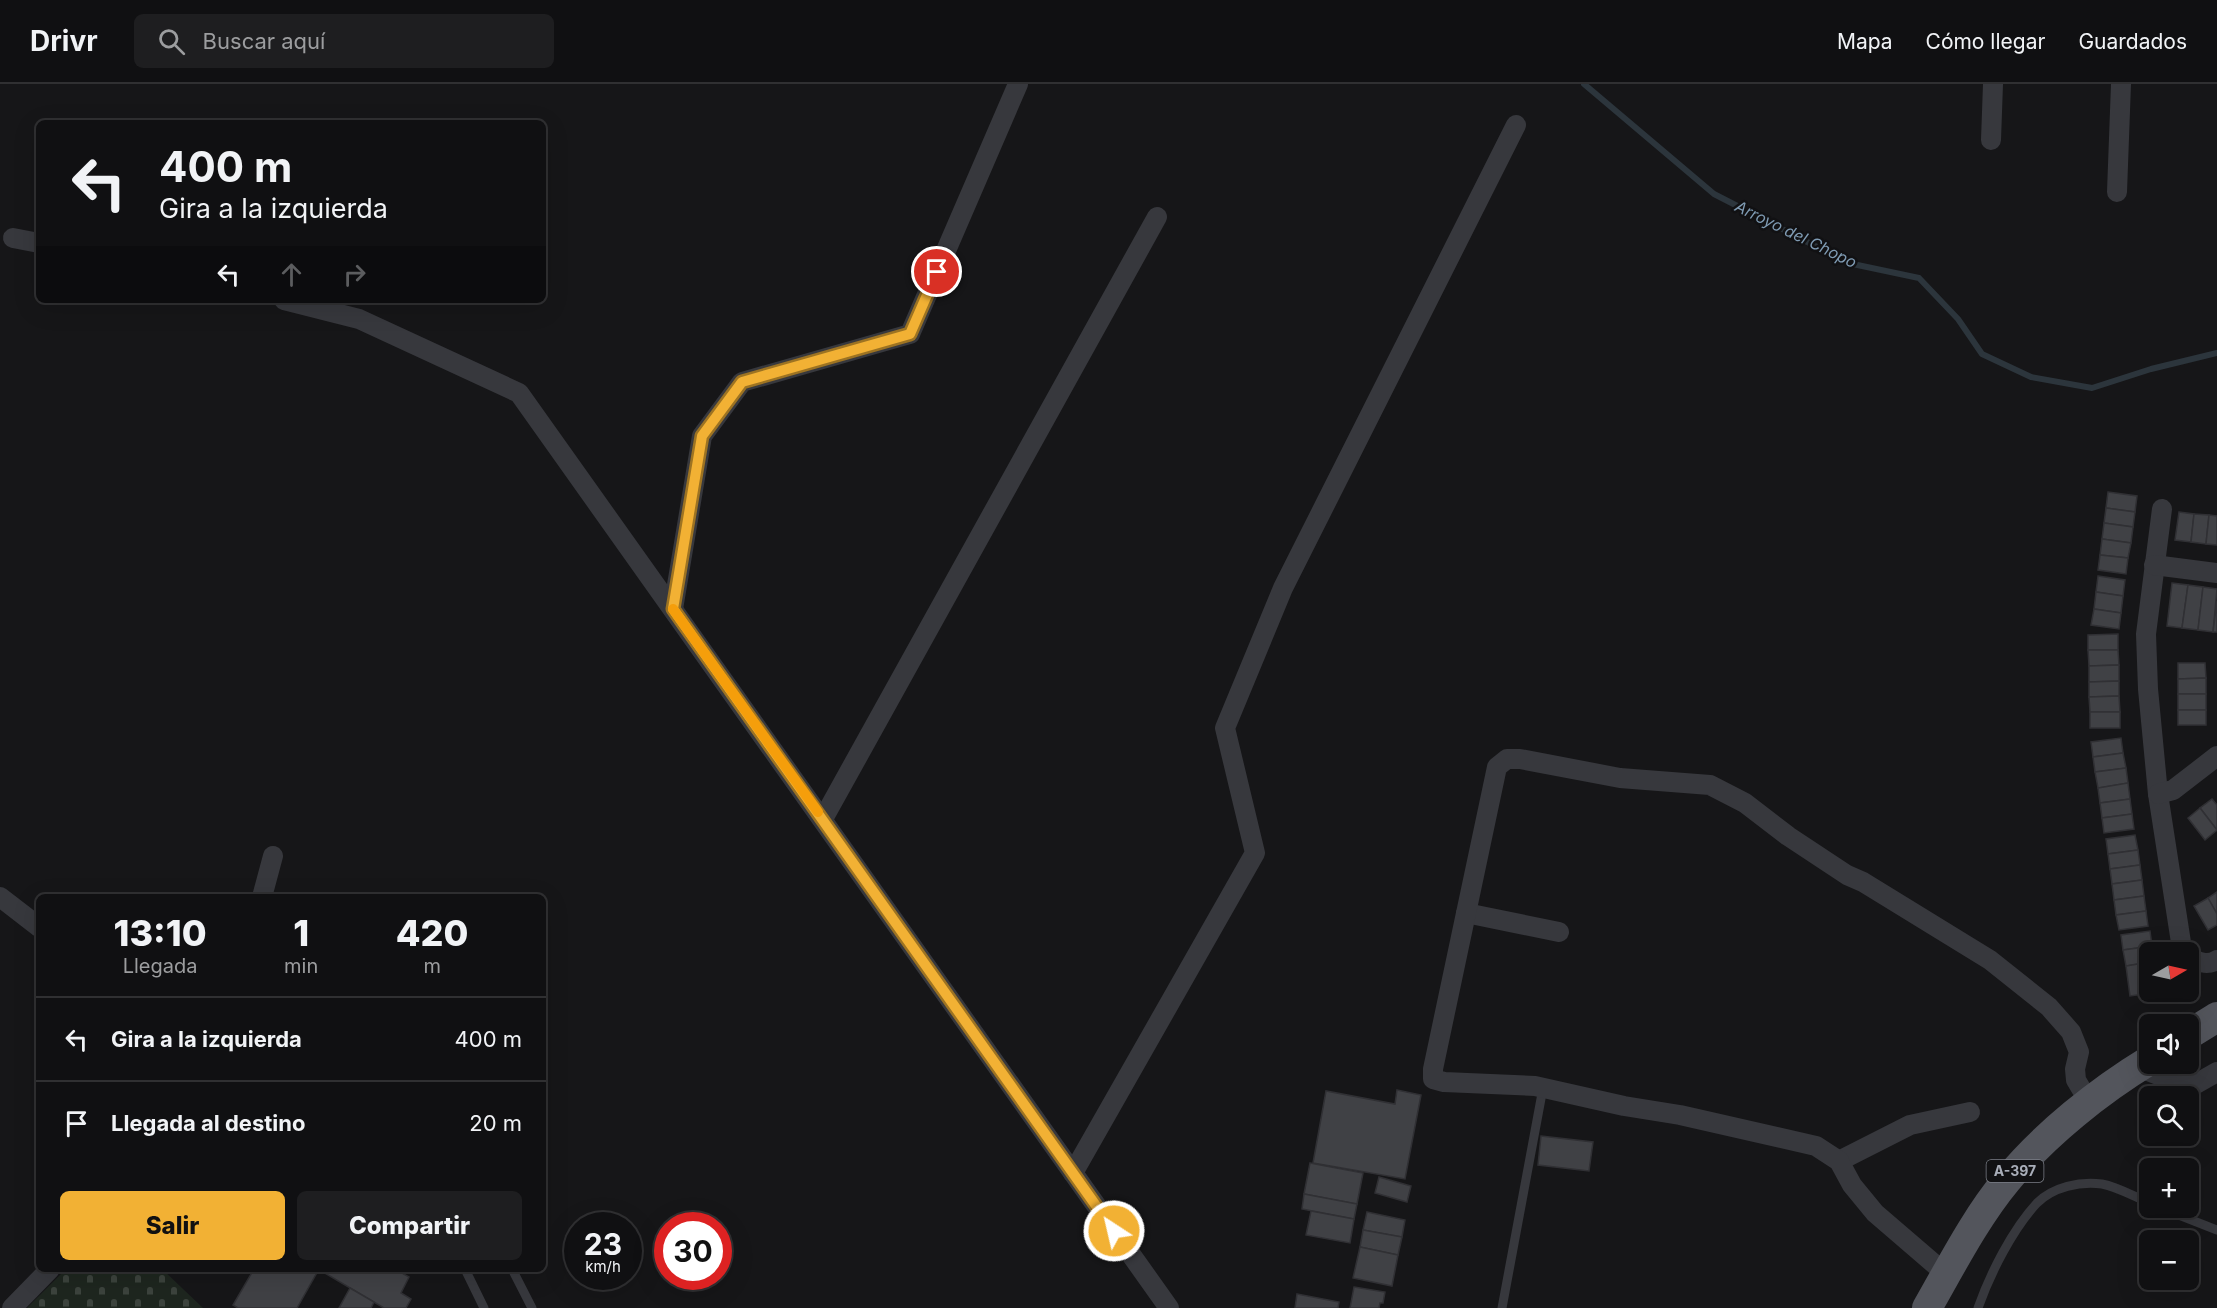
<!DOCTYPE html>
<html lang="es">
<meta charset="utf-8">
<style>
body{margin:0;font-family:Inter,sans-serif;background:#1e1e20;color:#f1f3f6;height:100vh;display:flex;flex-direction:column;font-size:22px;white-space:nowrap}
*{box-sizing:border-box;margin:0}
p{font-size:20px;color:#9c9d9f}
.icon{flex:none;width:33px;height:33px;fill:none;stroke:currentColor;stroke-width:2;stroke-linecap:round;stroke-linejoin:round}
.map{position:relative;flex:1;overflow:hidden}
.details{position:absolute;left:36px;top:810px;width:510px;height:378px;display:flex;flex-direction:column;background:#101012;border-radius:9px;box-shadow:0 6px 24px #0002,0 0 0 2px #303032}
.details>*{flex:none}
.hud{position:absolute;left:36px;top:36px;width:510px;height:183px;border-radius:9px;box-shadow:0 6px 24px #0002,0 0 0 2px #303032;background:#101012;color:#f1f3f6;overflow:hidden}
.needle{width:39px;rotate:81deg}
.fabs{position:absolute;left:2139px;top:858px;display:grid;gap:12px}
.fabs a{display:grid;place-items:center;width:60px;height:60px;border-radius:9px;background:#101012;box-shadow:0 6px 24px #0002,0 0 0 2px #303032;font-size:30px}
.speed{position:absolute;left:564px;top:1128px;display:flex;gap:12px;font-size:30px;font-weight:700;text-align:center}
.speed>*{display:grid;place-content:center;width:78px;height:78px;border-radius:50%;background:#101012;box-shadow:0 6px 24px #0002,0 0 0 2px #303032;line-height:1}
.speed small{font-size:15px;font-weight:400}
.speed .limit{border:9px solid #d22;background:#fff;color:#111}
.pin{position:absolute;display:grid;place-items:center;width:51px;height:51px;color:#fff;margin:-26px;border:3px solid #fff;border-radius:50%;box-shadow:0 2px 6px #0007}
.me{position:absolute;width:66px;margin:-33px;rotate:325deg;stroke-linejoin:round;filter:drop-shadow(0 0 4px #0008)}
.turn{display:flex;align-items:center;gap:21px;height:126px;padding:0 24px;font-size:27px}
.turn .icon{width:78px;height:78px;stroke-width:2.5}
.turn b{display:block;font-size:42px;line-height:51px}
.lanes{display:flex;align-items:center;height:57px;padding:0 24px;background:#0003;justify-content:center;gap:30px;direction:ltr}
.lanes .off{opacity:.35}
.eta{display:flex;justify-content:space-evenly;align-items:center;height:102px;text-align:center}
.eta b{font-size:36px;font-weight:800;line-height:42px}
.action{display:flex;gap:12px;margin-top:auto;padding:12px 24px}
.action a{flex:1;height:69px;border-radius:9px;background:#f2b134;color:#111;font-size:24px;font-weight:800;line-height:69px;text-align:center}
.action a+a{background:#1e1e20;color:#f1f3f6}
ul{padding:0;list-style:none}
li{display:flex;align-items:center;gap:18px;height:84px;padding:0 24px;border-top:2px solid #303032}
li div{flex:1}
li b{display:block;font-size:22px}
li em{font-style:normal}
header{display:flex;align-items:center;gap:36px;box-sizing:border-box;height:84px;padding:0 30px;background:#101012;border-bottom:2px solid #303032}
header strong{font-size:28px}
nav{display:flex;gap:33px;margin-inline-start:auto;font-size:21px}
.search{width:420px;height:54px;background:#1e1e20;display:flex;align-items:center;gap:15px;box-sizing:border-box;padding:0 21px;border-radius:9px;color:#9c9d9f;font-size:22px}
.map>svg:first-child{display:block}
</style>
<header>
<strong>Drivr</strong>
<div class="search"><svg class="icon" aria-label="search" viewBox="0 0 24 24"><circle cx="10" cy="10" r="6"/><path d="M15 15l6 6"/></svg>Buscar aquí</div>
<nav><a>Mapa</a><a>Cómo llegar</a><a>Guardados</a></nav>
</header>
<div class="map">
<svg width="2217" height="1224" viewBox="0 0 2217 1224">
<defs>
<pattern id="cemetery-stones" width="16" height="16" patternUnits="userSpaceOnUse" patternTransform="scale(1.5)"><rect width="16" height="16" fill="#1e261f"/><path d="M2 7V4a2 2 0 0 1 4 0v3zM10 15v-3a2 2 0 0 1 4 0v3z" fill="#3c433d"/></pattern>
</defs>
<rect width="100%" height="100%" fill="#161618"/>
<!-- cemetery -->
<polygon fill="url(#cemetery-stones)" points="66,1185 162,1185 203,1224 27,1224"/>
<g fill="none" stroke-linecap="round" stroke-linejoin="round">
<!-- stream -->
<polyline stroke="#2c353c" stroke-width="6" points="1584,0 1714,110 1848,179 1919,194 1958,235 1982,270 2031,293 2092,304 2151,285 2217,269"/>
</g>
<!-- building -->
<g fill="#404145" stroke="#303034" stroke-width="1.5">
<polygon points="2108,408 2137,412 2135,428 2106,424"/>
<polygon points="2106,424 2135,428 2133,443 2104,439"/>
<polygon points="2179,428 2194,430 2191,458 2175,456"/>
<polygon points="2194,430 2209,431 2206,460 2191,458"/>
<polygon points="2209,431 2217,432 2217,461 2206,460"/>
<polygon points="2104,439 2133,443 2131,459 2102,455"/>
<polygon points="2102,455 2131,459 2128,474 2100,471"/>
<polygon points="2100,471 2128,474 2126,490 2098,486"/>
<polygon points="2098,492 2125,496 2123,512 2096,508"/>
<polygon points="2172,499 2188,501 2182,544 2167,542"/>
<polygon points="2188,501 2203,503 2198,546 2182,544"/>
<polygon points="2203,503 2217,505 2213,548 2198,546"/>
<polygon points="2096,508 2123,512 2121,529 2094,525"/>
<polygon points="2217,517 2217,548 2213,548"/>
<polygon points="2094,525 2121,529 2119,545 2091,541"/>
<polygon points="2118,550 2118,566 2088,566 2088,551"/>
<polygon points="2088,566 2118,566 2119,581 2089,582"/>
<polygon points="2178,579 2205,579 2206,594 2178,595"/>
<polygon points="2119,581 2119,597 2089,598 2089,582"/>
<polygon points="2206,594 2206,610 2178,610 2178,595"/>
<polygon points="2119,597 2119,612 2089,613 2089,598"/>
<rect x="2178" y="610" width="28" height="16"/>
<polygon points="2119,612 2120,628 2090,628 2089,613"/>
<rect x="2178" y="626" width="28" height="15"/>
<rect x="2090" y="628" width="30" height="16"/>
<polygon points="2121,654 2123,669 2093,673 2091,658"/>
<polygon points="2123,669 2126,684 2095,688 2093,673"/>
<polygon points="2126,684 2128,699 2098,704 2095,688"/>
<polygon points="2128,699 2130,715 2100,719 2098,704"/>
<polygon points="2130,715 2132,730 2102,734 2100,719"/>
<polygon points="2212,715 2217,721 2217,746 2200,724"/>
<polygon points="2200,724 2217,746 2205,756 2188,734"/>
<polygon points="2132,730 2134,745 2104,749 2102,734"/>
<polygon points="2135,751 2138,766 2108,770 2106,755"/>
<polygon points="2138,766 2140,781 2110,785 2108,770"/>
<polygon points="2140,781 2142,796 2112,800 2110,785"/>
<polygon points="2142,796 2144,812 2114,816 2112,800"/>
<polygon points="2217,808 2217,830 2208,814"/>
<polygon points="2144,812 2146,827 2116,831 2114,816"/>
<polygon points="2208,814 2217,830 2217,841 2208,846 2194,822"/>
<polygon points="2146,827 2148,842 2119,846 2116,831"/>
<polygon points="2150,847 2152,862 2123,866 2121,851"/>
<polygon points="2152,862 2153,868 2150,868 2150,878 2126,882 2123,866"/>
<polygon points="2150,878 2150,908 2159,908 2130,912 2126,882"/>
<polygon points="1397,1006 1421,1011 1405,1095 1313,1079 1326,1007 1395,1020"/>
<polygon points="1541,1052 1593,1058 1589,1087 1538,1081"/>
<polygon points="1310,1079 1363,1089 1357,1120 1304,1110"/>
<polygon points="1379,1093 1411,1102 1407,1118 1375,1109"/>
<polygon points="1304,1110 1357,1120 1354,1135 1302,1125"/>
<polygon points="1311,1127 1354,1135 1350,1159 1306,1151"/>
<polygon points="1367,1128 1405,1136 1402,1153 1363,1146"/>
<polygon points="1363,1146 1402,1153 1398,1171 1360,1163"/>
<polygon points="1360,1163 1398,1171 1392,1202 1353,1194"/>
<polygon points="254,1185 319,1185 297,1224 238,1224 233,1221"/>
<polygon points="318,1185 395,1185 409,1193 401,1209 411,1215 406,1224 384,1224"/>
<polygon points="1354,1203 1385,1208 1383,1219 1380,1219 1379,1224 1350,1224"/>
<polygon points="350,1204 374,1218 371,1224 339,1224"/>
<polygon points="1297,1210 1339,1218 1338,1224 1295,1224"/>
</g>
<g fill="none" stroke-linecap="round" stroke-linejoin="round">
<!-- lane -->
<g stroke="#37383d" stroke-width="9">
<polyline points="2161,1124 2217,1146"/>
<polyline points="465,1185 484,1224"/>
<polyline points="512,1185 532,1224"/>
<polyline points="1502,1224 1543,1004"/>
<path d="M1978,1224C1990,1190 2012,1146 2037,1119C2053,1103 2080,1097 2102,1100C2118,1103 2135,1113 2150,1119"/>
</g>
<!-- street -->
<g stroke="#37383d" stroke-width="20">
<polyline points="1991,56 1993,0"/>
<polyline points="2117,108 2121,0"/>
<polyline points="13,154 39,159"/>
<polyline points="284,216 359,235 519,309 1169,1224"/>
<polyline points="2162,425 2146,550 2148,605 2158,710 2182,865 2185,868"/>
<polyline points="2154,481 2217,489"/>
<polyline points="673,525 702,352 742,298 910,250 1018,0"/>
<polyline points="2158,710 2173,706 2217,672"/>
<polyline points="823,735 1157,133"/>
<polyline points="0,813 39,843"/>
<polyline points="262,813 273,772"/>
<polyline points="1466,829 1559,848"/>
<path d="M2188,872C2198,878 2207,882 2217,876"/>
<polyline points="2138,983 2183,1001 2194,1001 2217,988"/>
<polyline points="1839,1077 1910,1041 1970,1028"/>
<polyline points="1073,1089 1255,769 1225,644 1283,504 1516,41"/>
<polyline points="1946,1190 1875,1129 1852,1101 1839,1077 1816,1062 1680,1031 1624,1022 1535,1002 1444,998 1433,995 1433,985 1497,683 1507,675 1520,675 1620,694 1710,701 1745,719 1788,752 1847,791 1863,798 1990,876 2049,923 2071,948 2079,968 2075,985 2076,996 2089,1018"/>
<polyline points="12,1224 50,1185"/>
</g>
<!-- primary -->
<g stroke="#53555c" stroke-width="30">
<polyline points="2188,951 2217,933"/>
<path d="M1927,1224C1951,1182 1976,1133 2007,1096C2045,1050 2099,1007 2150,976"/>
</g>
</g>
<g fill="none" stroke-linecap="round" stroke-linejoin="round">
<!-- route casing -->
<g stroke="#9d7322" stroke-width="15">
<polyline id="route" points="937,188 910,250 742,298 702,352 673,525 1114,1147"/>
</g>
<!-- route -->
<use href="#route" stroke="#f2b134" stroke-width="10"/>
<!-- slow -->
<polyline stroke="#f59e0b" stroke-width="10" points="673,525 818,728"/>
</g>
<g text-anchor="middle" stroke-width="5" stroke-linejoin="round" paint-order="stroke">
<!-- shield labels -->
<rect fill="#111113" stroke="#7b7e86" stroke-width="1.5" x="1986.5" y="1076" width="57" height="22" rx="4.5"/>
<g font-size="14" font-weight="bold" fill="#a8adb8">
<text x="2015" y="1092">A-397</text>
</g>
<!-- water labels -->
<g font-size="16" font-style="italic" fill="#7f9bb3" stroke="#111113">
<text transform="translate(1796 150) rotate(26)" y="6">Arroyo del Chopo</text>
</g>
</g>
</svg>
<div class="fabs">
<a><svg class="needle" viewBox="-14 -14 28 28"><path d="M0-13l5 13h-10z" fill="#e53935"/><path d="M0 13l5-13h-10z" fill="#9c9d9f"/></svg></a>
<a><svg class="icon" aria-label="sound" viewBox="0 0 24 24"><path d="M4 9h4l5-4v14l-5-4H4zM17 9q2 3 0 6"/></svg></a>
<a><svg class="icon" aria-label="search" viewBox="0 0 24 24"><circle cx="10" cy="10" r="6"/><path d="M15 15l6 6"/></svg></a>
<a>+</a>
<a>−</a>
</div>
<div class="speed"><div>23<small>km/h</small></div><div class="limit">30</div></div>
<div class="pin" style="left:937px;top:188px;background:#d93025"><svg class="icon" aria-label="arrive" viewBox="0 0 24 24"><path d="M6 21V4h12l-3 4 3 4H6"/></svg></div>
<svg class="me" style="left:1114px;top:1147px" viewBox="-20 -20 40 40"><circle r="17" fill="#f2b134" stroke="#fff" stroke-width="3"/><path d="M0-11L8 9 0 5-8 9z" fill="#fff"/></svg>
<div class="hud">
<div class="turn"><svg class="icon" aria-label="left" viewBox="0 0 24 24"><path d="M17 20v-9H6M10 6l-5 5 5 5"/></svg><div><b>400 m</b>Gira a la izquierda</div></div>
<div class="lanes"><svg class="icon" aria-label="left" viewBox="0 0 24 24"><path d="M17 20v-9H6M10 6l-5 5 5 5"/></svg><svg class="icon off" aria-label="ahead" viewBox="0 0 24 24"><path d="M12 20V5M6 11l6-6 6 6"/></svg><svg class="icon off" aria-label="right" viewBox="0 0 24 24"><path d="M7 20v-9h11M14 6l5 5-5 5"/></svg></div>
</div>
<section class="details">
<div class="eta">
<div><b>13:10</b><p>Llegada</p></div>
<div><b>1</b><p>min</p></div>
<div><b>420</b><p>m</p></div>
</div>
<ul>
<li><svg class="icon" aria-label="left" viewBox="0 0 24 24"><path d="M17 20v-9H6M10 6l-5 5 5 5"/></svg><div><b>Gira a la izquierda</b></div><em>400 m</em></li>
<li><svg class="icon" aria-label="arrive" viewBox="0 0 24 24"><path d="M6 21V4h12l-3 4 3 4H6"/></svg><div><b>Llegada al destino</b></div><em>20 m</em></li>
</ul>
<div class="action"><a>Salir</a><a>Compartir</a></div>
</section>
</div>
